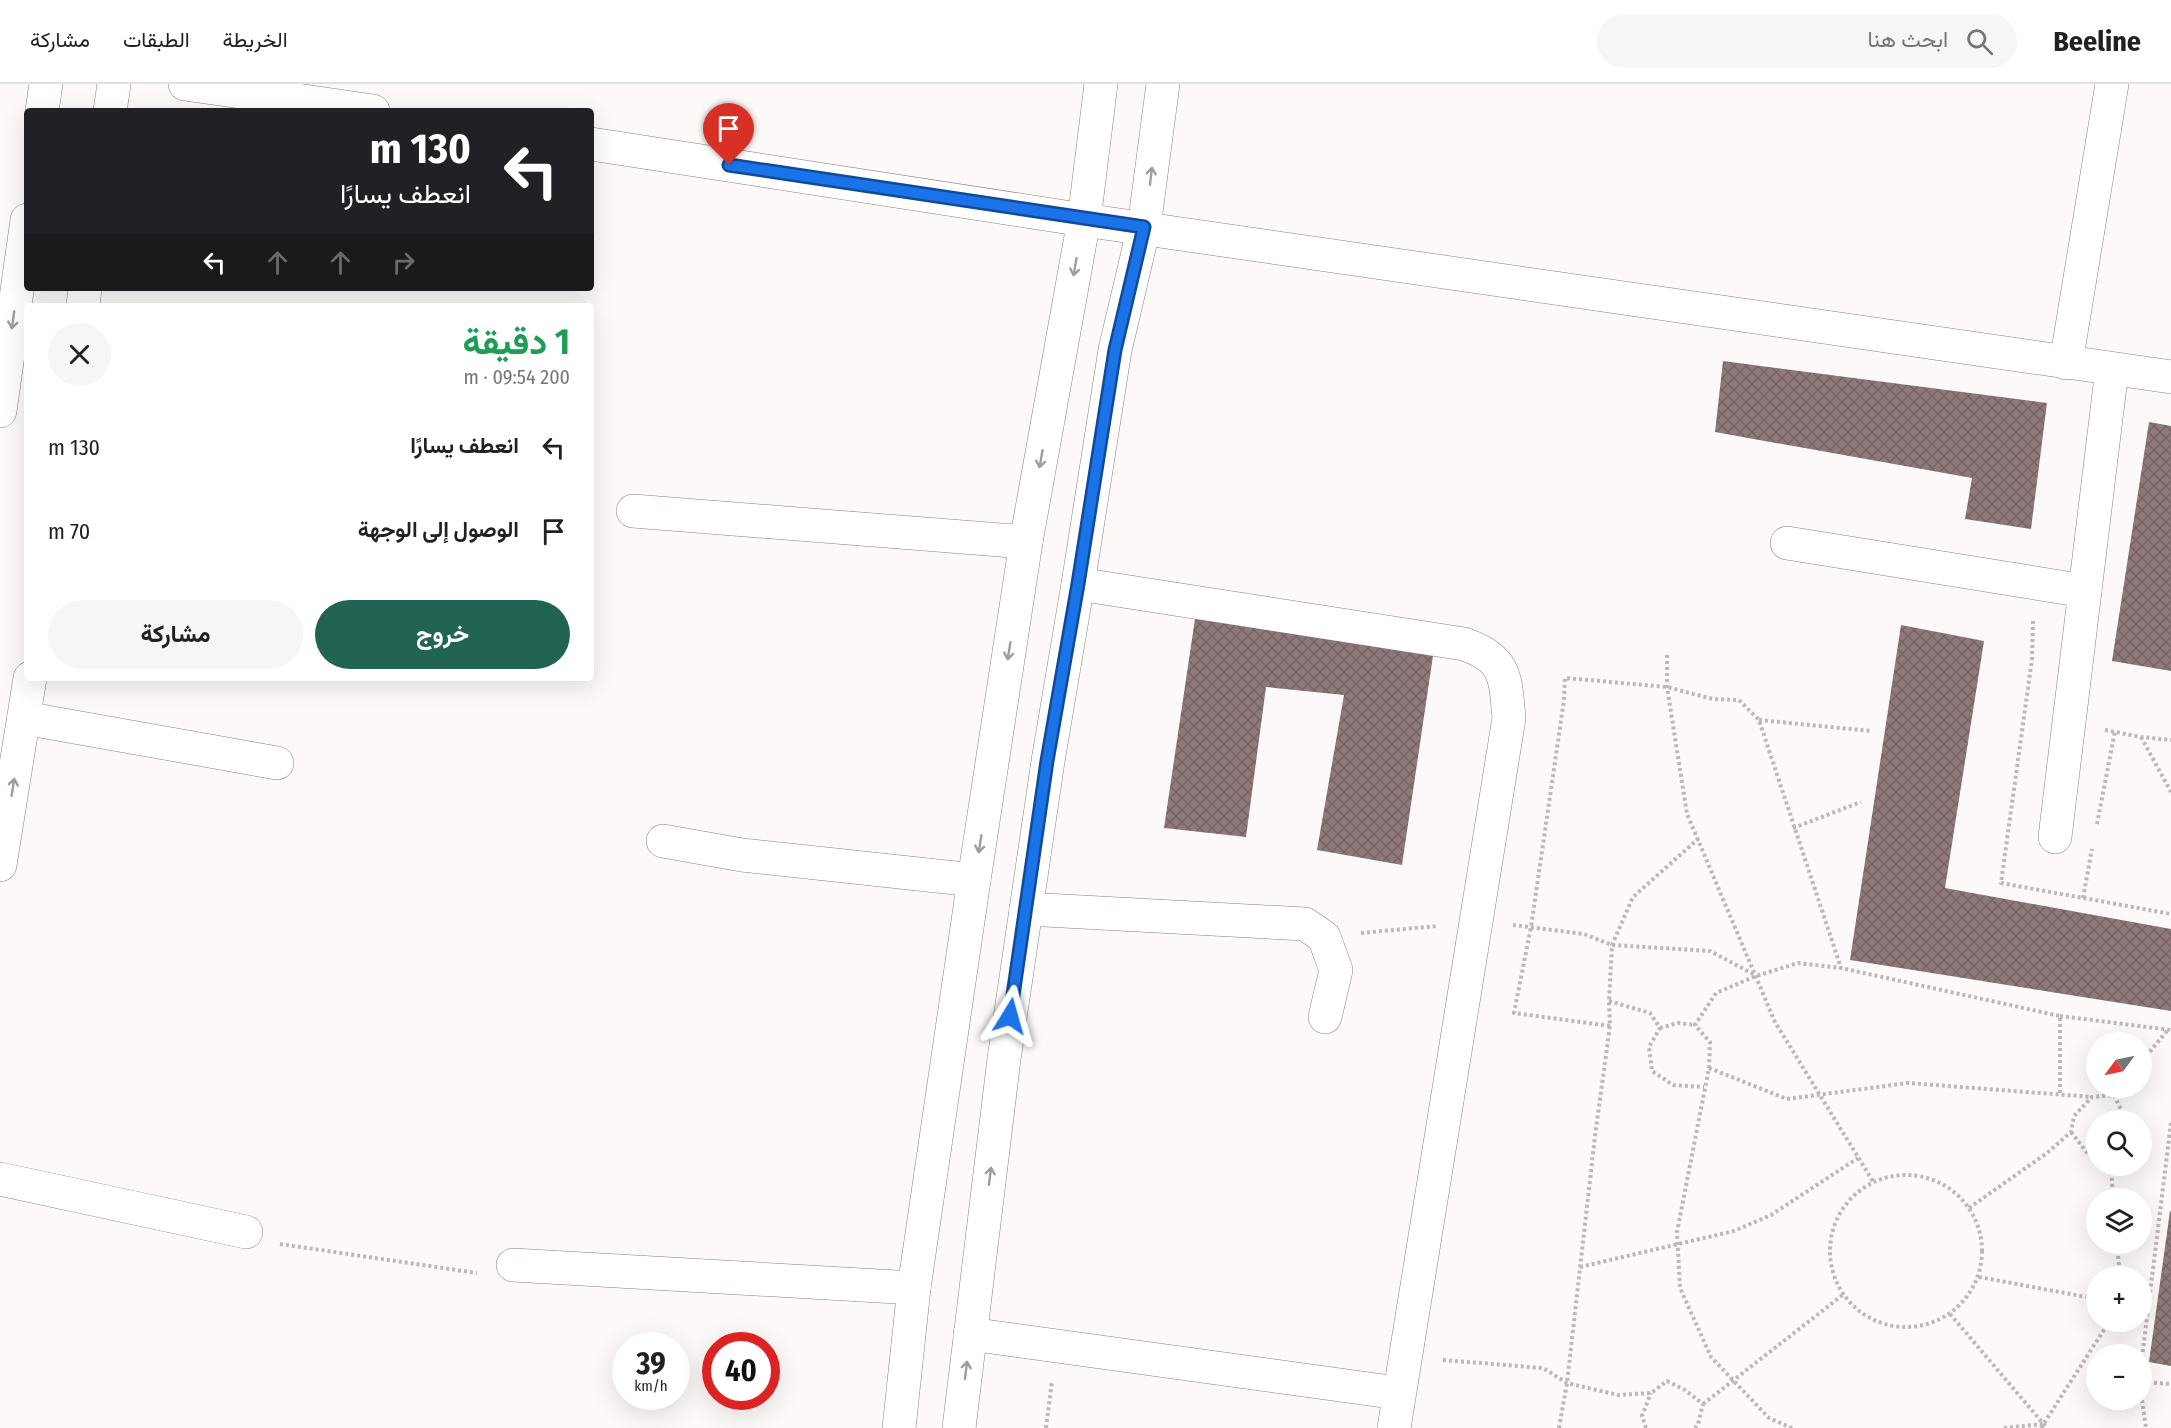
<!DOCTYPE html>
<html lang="ar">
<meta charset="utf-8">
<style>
body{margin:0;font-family:"Fira Sans Condensed",Vazirmatn,sans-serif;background:#f6f6f6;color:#202124;direction:rtl;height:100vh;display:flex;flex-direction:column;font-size:22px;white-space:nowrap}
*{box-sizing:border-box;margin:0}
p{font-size:20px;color:#757577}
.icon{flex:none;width:33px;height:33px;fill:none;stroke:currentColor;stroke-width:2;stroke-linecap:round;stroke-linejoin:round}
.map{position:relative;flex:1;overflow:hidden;direction:ltr}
.details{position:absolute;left:24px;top:219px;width:570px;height:378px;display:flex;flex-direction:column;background:#fff;border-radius:6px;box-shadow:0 6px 24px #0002;direction:rtl}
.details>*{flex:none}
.hud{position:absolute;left:24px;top:24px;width:570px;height:183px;border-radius:6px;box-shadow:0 6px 24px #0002;direction:rtl;background:#202124;color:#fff;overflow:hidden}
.needle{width:39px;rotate:237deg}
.fabs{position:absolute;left:2086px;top:948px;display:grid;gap:12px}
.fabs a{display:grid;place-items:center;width:66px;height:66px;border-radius:50%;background:#fff;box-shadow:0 6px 24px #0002;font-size:30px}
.speed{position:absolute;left:612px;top:1248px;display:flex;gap:12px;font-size:30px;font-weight:700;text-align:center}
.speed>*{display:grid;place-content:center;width:78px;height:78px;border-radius:50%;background:#fff;box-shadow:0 6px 24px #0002;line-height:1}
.speed small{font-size:15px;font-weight:400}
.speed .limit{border:9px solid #d22;background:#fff;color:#111}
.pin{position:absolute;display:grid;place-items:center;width:51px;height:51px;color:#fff;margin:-62px -26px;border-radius:50% 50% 50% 0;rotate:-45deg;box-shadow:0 0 6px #0007}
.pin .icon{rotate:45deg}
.me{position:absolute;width:66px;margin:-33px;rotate:8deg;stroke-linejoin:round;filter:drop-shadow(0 0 4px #0008)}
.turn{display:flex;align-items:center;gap:21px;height:126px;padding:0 24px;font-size:27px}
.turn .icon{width:78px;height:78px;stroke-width:2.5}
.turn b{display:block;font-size:42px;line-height:51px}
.lanes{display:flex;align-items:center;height:57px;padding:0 24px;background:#0003;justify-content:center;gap:30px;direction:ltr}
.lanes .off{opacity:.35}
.round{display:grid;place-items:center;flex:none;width:63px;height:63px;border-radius:32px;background:#f6f6f6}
.head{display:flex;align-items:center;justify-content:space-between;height:102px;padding:0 24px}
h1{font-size:36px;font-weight:700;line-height:45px;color:#1e9e55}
.action{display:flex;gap:12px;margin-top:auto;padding:12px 24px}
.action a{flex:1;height:69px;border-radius:36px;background:#226453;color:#fff;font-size:24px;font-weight:700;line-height:69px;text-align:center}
.action a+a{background:#f6f6f6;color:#202124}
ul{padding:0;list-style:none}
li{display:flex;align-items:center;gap:18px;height:84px;padding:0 24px}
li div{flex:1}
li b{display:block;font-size:22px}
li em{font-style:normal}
header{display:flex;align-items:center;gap:36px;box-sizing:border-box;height:84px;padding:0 30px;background:#fff;border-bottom:2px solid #e0e0e0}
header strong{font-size:28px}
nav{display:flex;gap:33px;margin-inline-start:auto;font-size:21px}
.search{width:420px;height:54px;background:#f6f6f6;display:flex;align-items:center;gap:15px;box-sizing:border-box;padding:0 21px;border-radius:33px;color:#757577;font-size:22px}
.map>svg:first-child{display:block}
</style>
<header>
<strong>Beeline</strong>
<div class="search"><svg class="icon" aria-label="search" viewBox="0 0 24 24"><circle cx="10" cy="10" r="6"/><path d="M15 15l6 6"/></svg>ابحث هنا</div>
<nav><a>الخريطة</a><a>الطبقات</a><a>مشاركة</a></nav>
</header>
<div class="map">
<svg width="2171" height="1344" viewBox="0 0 2171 1344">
<defs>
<pattern id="building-cross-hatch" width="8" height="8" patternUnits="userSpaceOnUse" patternTransform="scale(1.5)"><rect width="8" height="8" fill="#8e787a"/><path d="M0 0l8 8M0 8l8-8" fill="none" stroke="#766365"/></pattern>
</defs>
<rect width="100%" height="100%" fill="#fef9f9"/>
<!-- building -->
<g fill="url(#building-cross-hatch)">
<polygon points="1723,277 2047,319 2031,445 1965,435 1972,394 1715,348"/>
<polygon points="2149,338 2171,342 2171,587 2112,577"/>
<polygon points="1196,528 1434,565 1402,781 1317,766 1344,611 1266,603 1246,753 1164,744"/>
<polygon points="1901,541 1984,557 1945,804 2171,845 2171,927 1850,876"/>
<polygon points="2170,1127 2171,1128 2171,1282 2149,1278"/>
</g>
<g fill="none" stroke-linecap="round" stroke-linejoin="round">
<!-- minor casing -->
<g stroke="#917b7d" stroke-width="34">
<g id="minor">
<polyline points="185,0 373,27"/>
<polyline points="42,27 46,0"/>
<polyline points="110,27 114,0"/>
<polyline points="591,60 1084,136 2171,293"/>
<polyline points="83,222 85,204"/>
<polyline points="2066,279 2112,0"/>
<polyline points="0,327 27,136"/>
<polyline points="633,427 1026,458"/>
<polyline points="1787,459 2085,507"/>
<path d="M1078,500L1464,560C1507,575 1505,593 1509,634L1394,1344"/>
<polyline points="24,634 277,679"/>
<polyline points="2055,753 2112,285"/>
<polyline points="663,757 742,771 974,796"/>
<polyline points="0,781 30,594"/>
<polyline points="1026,825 1305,840 1324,853 1336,886 1325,933"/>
<polyline points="0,1095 246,1148"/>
<polyline points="513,1181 914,1204"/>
<polyline points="970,1250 1398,1309"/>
<polyline points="899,1344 914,1204 974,796 1026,458 1084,136 1101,0"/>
<polyline points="959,1344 1004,975 1048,677 1078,500 1115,266 1144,143 1163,0"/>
</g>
</g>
<!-- path -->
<g stroke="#bdb7b7" stroke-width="4" stroke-dasharray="3 3" stroke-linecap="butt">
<polyline points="2033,537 2032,575 2001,799 2171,830"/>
<polyline points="1667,571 1667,603 1687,730 1775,938 1874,1099"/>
<polyline points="1759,636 1871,647"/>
<polyline points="2105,646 2141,653 2171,656"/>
<polyline points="2141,653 2171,708"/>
<polyline points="2097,740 2115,647"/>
<polyline points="1793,744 1861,718"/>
<polyline points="2083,814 2092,765"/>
<polyline points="1513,841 1584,850 1612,861 1710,867 1755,891"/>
<polyline points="1361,849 1437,842"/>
<polyline points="1609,917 1650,929 1660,944 1649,963 1652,987 1673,1001 1704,1003"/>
<polyline points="2060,932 2171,946"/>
<polyline points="1610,942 1514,929 1531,843 1564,616 1565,594 1667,603 1713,615 1739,616 1759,636 1841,884"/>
<polyline points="1660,944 1678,939 1695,941"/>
<polyline points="2142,977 2167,947"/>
<polyline points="1709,984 1787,1015 1908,999 2092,1013"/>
<polyline points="2114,1011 2120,1004"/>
<polyline points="2071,1048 2088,1070 2097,1076"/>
<polyline points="2111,1082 2113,1114"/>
<circle cx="1906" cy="1167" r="76"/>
<polyline points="1969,1124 2047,1069 2071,1048 2074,1032 2092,1013 2114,1011 2126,1036"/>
<polyline points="280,1160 477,1189"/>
<polyline points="2117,1160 2120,1192"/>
<polyline points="1580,1183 1734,1147 1771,1131 1858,1074"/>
<polyline points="1979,1193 2097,1215"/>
<polyline points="1950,1230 2047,1344"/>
<polyline points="2142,1274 2171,1039"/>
<polyline points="1443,1276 1543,1284 1567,1299 1618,1311 1651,1309 1667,1297 1685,1306 1703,1320 1698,1340 1695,1344"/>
<polyline points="2142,1298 2171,1300"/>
<polyline points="2142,1316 2146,1344"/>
<polyline points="1703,1320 1844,1210"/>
<polyline points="1046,1344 1052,1297"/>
<polyline points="1559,1344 1567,1299 1595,1052 1610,942 1609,917 1612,861 1633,813 1698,755"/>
<polyline points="1646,1344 1642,1332 1651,1309"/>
<polyline points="1792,1344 1769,1334 1711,1273 1680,1204 1677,1148 1709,984 1710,958 1695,941 1716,909 1756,892 1798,879 1841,884 2060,932 2060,1011"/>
<polyline points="2004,1344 2043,1340"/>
<polyline points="2041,1344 2109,1238"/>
</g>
<!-- minor -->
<use href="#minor" stroke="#fff" stroke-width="33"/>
</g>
<!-- one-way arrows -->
<defs><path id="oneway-shaft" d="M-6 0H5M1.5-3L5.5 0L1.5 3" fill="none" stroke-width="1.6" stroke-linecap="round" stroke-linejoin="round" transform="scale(1.5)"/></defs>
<g stroke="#a09c9c">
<use href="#oneway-shaft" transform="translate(1151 92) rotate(-83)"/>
<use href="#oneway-shaft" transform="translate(1075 183) rotate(100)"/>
<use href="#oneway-shaft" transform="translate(13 236) rotate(98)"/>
<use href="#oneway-shaft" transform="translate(1041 375) rotate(100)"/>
<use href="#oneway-shaft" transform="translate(1009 567) rotate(99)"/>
<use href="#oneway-shaft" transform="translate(13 703) rotate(-81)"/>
<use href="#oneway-shaft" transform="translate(980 760) rotate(99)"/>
<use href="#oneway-shaft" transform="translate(990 1092) rotate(-83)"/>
<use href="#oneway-shaft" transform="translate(966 1286) rotate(-83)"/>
</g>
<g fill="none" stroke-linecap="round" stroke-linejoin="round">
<!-- route casing -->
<g stroke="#114b97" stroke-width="15">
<polyline id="route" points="729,81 1144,143 1115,266 1078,500 1047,677 1010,932"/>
</g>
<!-- route -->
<use href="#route" stroke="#1a73e8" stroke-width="10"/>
</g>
</svg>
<div class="fabs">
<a><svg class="needle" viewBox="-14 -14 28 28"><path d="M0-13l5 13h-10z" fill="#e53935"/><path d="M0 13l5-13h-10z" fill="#757577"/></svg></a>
<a><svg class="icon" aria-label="search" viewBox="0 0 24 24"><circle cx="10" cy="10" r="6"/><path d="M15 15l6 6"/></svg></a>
<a><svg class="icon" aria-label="layers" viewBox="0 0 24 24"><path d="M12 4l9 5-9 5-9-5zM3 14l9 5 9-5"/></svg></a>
<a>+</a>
<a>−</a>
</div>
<div class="speed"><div>39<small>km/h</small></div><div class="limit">40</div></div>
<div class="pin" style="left:729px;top:81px;background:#d93025"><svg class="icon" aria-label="arrive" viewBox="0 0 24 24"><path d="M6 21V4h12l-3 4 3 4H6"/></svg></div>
<svg class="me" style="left:1010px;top:932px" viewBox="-20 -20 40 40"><path d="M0-17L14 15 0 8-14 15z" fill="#1a73e8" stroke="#fff" stroke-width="4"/></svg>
<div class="hud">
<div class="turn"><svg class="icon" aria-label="left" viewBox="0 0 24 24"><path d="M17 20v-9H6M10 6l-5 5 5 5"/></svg><div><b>130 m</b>انعطف يسارًا</div></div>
<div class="lanes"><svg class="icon" aria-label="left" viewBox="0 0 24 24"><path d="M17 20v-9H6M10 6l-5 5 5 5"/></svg><svg class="icon off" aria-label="ahead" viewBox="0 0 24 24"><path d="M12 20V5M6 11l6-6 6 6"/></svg><svg class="icon off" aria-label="ahead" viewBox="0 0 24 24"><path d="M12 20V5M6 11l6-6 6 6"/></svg><svg class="icon off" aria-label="right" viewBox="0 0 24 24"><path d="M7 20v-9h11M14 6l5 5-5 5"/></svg></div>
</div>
<section class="details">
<div class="head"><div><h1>1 دقيقة</h1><p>200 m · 09:54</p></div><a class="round"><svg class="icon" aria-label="close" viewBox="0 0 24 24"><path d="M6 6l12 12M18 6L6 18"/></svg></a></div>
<ul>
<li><svg class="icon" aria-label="left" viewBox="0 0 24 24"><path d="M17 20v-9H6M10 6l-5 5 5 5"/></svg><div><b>انعطف يسارًا</b></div><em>130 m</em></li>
<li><svg class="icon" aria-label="arrive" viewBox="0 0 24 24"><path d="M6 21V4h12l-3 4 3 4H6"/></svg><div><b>الوصول إلى الوجهة</b></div><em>70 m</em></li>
</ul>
<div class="action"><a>خروج</a><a>مشاركة</a></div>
</section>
</div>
